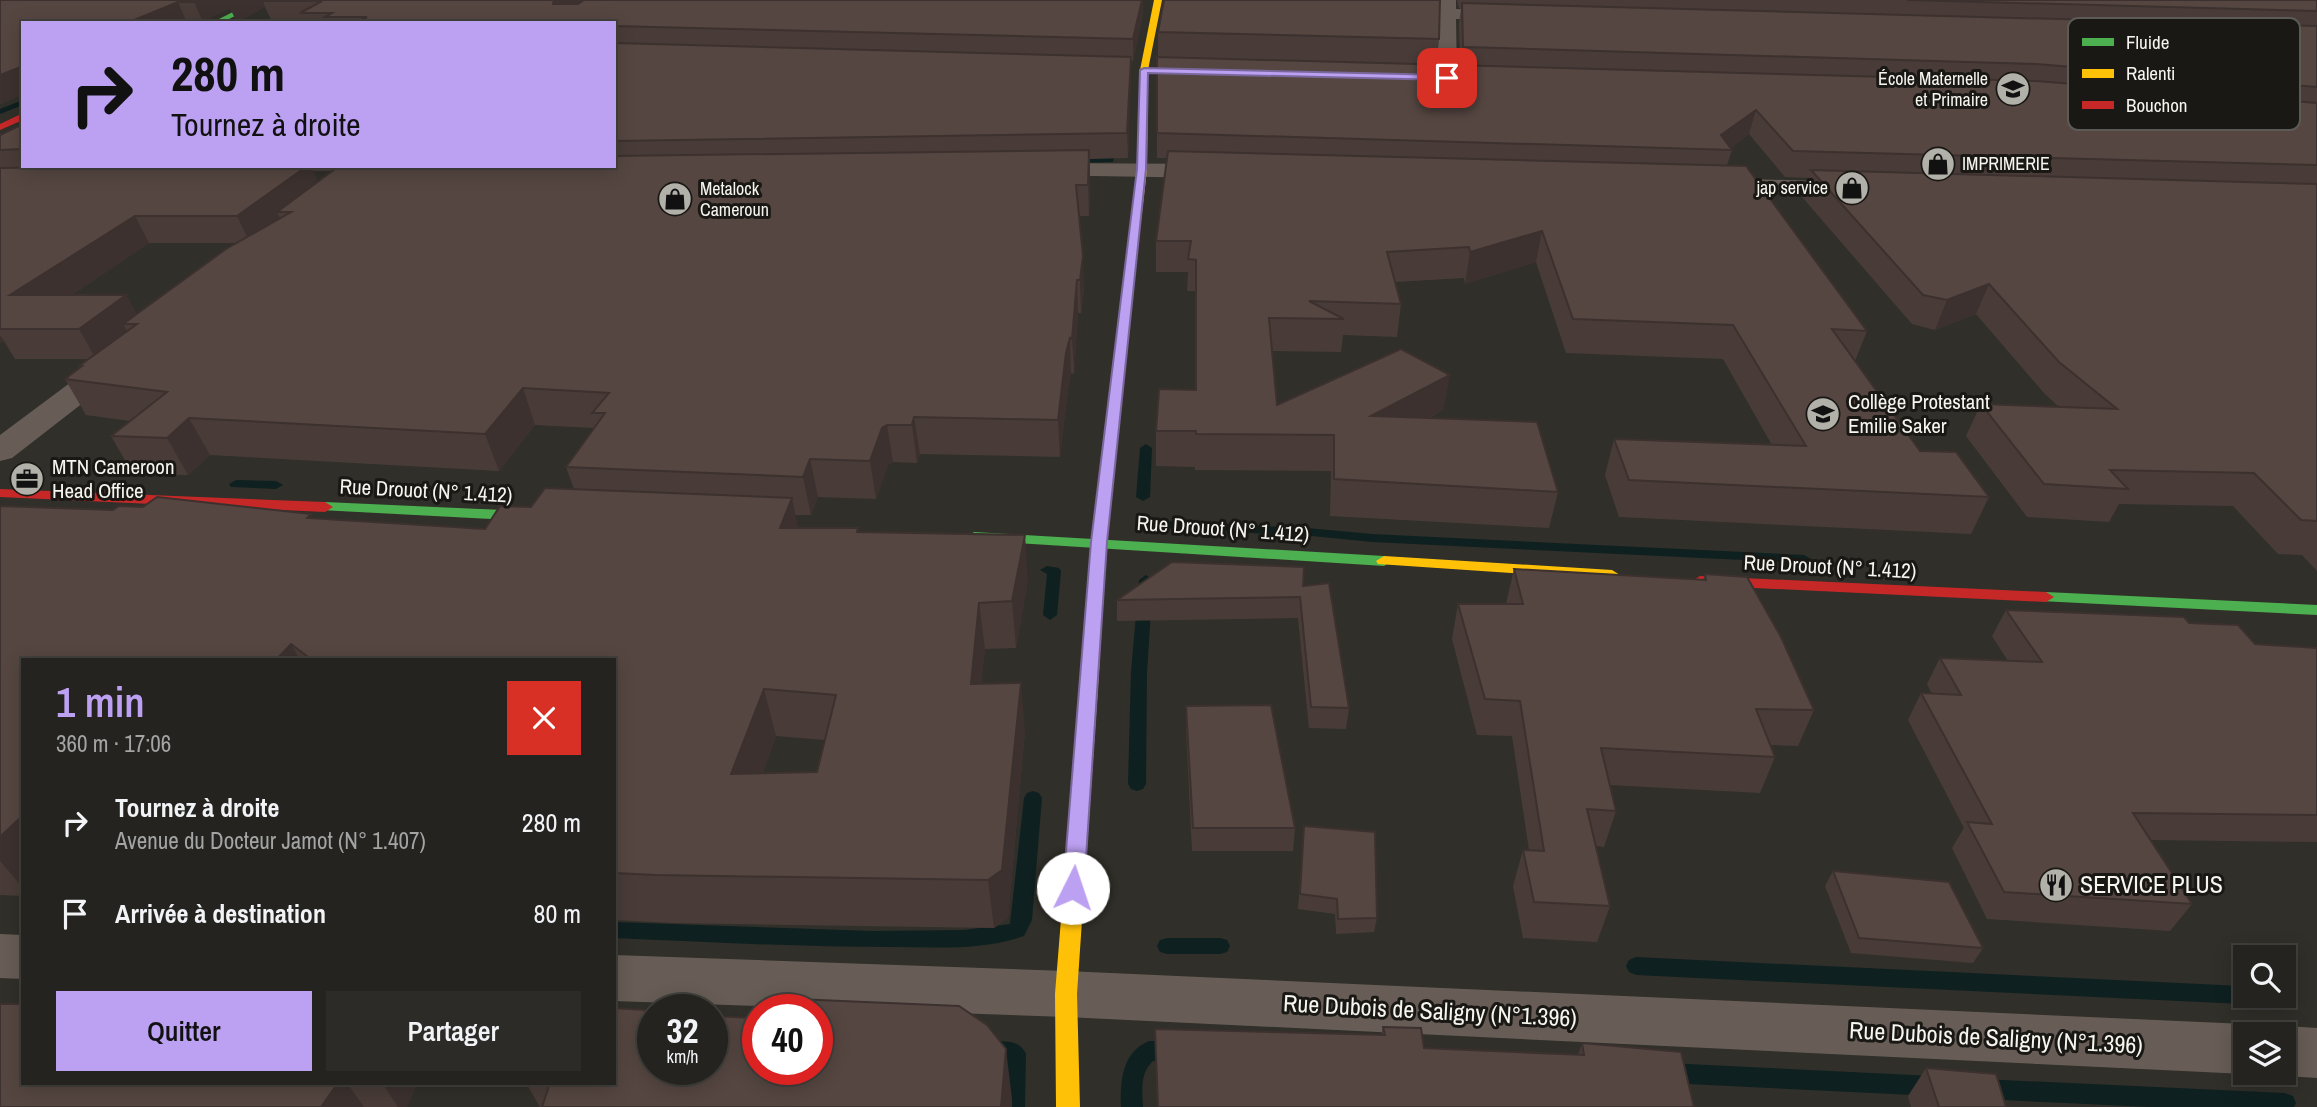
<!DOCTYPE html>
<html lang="fr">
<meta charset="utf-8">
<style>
body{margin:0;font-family:"Archivo Narrow",sans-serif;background:#2c2b28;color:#f1f3f6;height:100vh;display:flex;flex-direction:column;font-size:26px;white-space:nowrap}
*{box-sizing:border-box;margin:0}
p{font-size:23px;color:#a3a4a4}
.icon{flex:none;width:38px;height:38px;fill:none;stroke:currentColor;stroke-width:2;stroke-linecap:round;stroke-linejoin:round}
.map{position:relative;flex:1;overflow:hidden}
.drawer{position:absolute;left:21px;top:658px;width:595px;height:427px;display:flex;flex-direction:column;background:#24231f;border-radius:0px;box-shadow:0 4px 18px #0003,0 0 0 2px #41403d}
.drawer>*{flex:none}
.guide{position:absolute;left:21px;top:21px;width:595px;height:147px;border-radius:0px;box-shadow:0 4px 18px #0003,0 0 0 2px #41403d;background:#bca0f2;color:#111;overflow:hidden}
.fabs{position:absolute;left:2233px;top:945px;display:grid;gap:14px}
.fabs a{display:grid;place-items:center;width:63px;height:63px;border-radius:0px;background:#24231f;box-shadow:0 4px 18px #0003,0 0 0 2px #41403d;font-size:35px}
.speed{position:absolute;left:637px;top:994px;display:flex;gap:14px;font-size:35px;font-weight:700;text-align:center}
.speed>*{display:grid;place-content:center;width:91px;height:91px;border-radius:50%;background:#24231f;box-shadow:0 4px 18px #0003,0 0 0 2px #41403d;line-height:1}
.speed small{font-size:18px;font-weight:400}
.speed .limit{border:10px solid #d22;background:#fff;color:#111}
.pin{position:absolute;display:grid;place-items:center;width:60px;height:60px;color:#fff;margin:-30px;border-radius:14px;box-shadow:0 4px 10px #0006}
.me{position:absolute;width:77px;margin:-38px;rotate:4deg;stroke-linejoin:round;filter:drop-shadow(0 0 5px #0008)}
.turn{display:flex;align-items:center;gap:24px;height:147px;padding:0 35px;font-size:32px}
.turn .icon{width:91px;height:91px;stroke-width:2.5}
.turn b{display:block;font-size:49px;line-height:60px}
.round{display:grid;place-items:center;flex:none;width:74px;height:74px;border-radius:0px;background:#2c2b28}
.overview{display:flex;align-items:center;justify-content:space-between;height:119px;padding:0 35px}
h1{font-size:42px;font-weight:600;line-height:52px;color:#bca0f2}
.cta{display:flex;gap:14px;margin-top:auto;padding:14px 35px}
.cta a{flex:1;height:80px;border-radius:0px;background:#bca0f2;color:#111;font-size:28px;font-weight:600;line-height:80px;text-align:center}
.cta a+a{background:#2c2b28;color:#f1f3f6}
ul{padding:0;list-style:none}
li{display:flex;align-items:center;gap:21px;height:91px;padding:0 35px}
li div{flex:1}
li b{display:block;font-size:26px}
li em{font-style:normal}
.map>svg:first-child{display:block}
</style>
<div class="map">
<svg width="2317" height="1107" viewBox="0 0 2317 1107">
<rect width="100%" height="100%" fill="#302f29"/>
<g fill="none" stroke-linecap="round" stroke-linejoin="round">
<!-- stream -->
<g fill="#0f2020" fill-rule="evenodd">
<polygon points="23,100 23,105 0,114 0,109"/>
<polygon points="1110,140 1117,142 1113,162 1072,163 1068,160 1072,157 1106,157"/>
<polygon points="1146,444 1152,448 1150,497 1143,501 1136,497 1140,448"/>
<polygon points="236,480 276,481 283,485 276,489 231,487 229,484"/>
<polygon points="1169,521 1283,527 1290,531 1283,535 1164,528 1162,525 1164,522"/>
<polygon points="1307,528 1372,534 1804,555 1811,559 1804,563 1372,542 1302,535 1300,532 1302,529"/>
<polygon points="1047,566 1059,568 1061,571 1057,615 1050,620 1043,615 1047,574 1040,570"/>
<polygon points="1146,575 1153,580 1147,672 1146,784 1143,789 1137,791 1131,789 1128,784 1131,672 1139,580"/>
<path d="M1033,791L1039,793L1042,798L1032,920L1024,936C981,951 936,947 892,947C799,947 707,942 614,938V922L873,931L964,930L1010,924L1024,798L1027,793Z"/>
<polygon points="1167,938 1220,938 1227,940 1230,946 1227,952 1220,954 1167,954 1160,952 1157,946 1160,940"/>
<polygon points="1636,957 2242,986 2245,987 2245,996 2252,996 2249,1001 2242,1004 1636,975 1629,972 1626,966 1629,960"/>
<path d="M987,1041C1002,1042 1019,1038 1026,1054L1025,1107H1003L1005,1061H987L980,1058L977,1051L980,1044Z"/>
<path d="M1149,1041H1171L1178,1044L1181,1051L1178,1058L1171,1061H1153C1140,1073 1142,1090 1143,1107H1121C1120,1081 1122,1052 1149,1041Z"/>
<polygon points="1667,1063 1934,1076 1942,1079 1945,1086 1942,1093 1934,1096 1667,1083 1659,1080 1656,1073 1659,1066"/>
<polygon points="1982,1079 2285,1093 2293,1096 2296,1103 2294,1107 2150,1107 1982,1099 1974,1096 1971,1089 1974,1082"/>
</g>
<!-- street -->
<g fill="#675d56" fill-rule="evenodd">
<polygon points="1440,0 1456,0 1456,9 1509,11 1518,16 1509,21 1456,19 1457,78 1447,84 1437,78 1439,19 1389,17 1381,12 1389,7 1439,9"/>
<polygon points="1041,163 1214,164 1222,166 1225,171 1222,176 1214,178 1033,175 1030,170 1033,165"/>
<polygon points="1713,178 1854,182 1862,184 1866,189 1862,194 1854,196 1705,190 1701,185 1705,180"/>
<polygon points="113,356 124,359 128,365 124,371 12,458 0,461 0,435 102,359"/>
<polygon points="0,934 23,935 23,979 0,978"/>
<polygon points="614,955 1066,971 2245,1024 2265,1033 2284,1026 2317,1028 2317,1078 2284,1076 2275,1073 2284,1073 2284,1034 2245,1034 2245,1073 2249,1073 2245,1074 1066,1017 614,1001"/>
</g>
<!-- fast -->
<g fill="#4caf50" fill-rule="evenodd">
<polygon points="257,0 267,0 221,23 211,23"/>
<polygon points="325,502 546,512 554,517 546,522 320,510 317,507"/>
<polygon points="974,532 1384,556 1392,561 1384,566 969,540 966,537"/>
<polygon points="2046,592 2317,605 2317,615 2040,601 2038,597 2040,593"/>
</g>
<!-- slow -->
<g fill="#ffc107" fill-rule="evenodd">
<polygon points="1154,0 1162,0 1148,70 1147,169 1138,247 1133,250 1128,247 1137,169 1140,70"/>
<polygon points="1384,556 1612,570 1620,575 1612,580 1378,564 1376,561"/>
<polygon points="1091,651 1097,653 1100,657 1077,994 1080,1107 1056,1107 1055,994 1082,657 1085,653"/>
</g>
<!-- jam -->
<g fill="#c62828" fill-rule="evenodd">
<polygon points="23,113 23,120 0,130 0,124"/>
<polygon points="1133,244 1138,247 1107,542 1100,657 1097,661 1085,661 1082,657 1091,542 1128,247"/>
<polygon points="0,489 325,502 333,507 325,512 0,497"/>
<polygon points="1700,576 2046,592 2054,597 2046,602 1694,585 1692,581"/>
</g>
</g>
<!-- wall -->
<g fill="#493c38" fill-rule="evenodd">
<path d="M0,0H1143V15L1133,61H1131L1128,158L1090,159V179L1089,216H1079L1084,289L1081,313H1078L1074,374L1071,373L1068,389L1060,457L920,454L917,463L893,462L888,465L876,499L818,497L811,515H795L798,528L859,532L1028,580L1016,648L985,649L981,684L1025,731L1008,918L994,928L674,923L614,920V660H23V896L0,895V506L314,519L485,529L531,507L574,489L566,467L594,428L535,425L499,471L210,455L188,475L133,474L111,436L130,421L86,415L65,379L80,368L79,366L88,359H15L4,341L0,343V135L23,124V166H614V23L272,22L265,7L237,22L230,8L203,22L23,23V94L0,104ZM313,171H333L318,182ZM149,243H236L137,315L126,295H72ZM776,736L825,740L817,772L763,773Z"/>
<polygon points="1457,0 2317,0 2317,571 2302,555 2278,554 2233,506 2119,504 2109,522 2027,517 1966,436 1981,404 2059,407 2044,393 1976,314 1935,330 1912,324 1802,197 1808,178 1785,177 1749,134 1731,148 1732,150 1727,165 1867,331 1855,361 1920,451 1989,497 1971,534 1619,517 1605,475 1614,439 1772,445 1723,359 1566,353 1536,262 1465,284 1464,278 1395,282 1401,304 1397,337 1343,335 1341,352 1272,351 1277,405 1444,409 1429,418 1558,492 1549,528 1330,516 1331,471 1195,470 1195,467 1156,466 1156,431 1196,390 1196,291 1187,291 1188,272 1156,272 1156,241 1167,158 1157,158 1157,57 1158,57 1158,32 1439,39 1436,65 1460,65 1459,24 1461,9 1459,8"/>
<polygon points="1514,569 1703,580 1705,574 1814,710 1798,746 1771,745 1775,757 1760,793 1610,785 1616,811 1604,847 1596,846 1610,906 1597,942 1523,938 1513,886 1523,850 1529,850 1512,736 1477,735 1452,639 1458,604 1506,604"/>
<polygon points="1303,586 1349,708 1346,729 1309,728 1298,618 1117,621 1117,600"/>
<polygon points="2006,610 2189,623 2255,644 2317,648 2317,842 2150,840 2192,904 2170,931 1987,919 1952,848 1964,828 1908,720 1921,693 1932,694 1927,684 1940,658 2008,661 1992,636"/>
<polygon points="1186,706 1295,828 1293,851 1192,851 1186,729"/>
<polygon points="1304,826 1377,918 1374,932 1336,934 1335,914 1298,909"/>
<polygon points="1833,871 1983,948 1973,963 1851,953 1825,886"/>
<polygon points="646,1010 648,1013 1012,1099 1012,1107 540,1107 526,1083 614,1083"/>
<polygon points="1383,1027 1424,1048 1578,1055 1582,1043 1694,1107 1157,1107 1155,1029 1381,1035"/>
<polygon points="1926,1068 2006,1107 1911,1107 1908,1096"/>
<polygon points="23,1083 417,1083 407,1107 0,1107"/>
</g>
<!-- shaded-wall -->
<g fill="#3c312e">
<polygon points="198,0 278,0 263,1 265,7 237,22 230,8 203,22 194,2"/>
<polygon points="554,0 590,0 560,21 553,4"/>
<polygon points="1142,0 1143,0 1143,15 1133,61 1133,39"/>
<polygon points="178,2 187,23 127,23"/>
<polygon points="1131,57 1131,79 1128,158 1127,133"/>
<polygon points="23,66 23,94 0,104 0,75"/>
<polygon points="1756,110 1749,134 1729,150 1721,135"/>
<polygon points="1089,150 1090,179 1089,216 1088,185"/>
<polygon points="307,166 311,166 321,190 277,212 281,220 250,243 237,216"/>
<polygon points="135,216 149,243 28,325 10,295"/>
<polygon points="1542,231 1536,262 1465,284 1470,252"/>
<polygon points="1083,256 1084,289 1081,313 1080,280"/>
<polygon points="1077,280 1078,313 1074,374 1072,339"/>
<polygon points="1989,284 1976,314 1935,330 1947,300"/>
<polygon points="126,295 142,325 123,324 129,334 96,359 79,329"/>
<polygon points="0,335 4,341 0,343"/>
<polygon points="1070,338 1071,373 1068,389 1060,457 1058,420 1066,353"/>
<polygon points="1450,375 1444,409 1367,451 1371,416"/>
<polygon points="523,388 535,425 499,471 485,434"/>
<polygon points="914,417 920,454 917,463 912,425"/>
<polygon points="189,418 210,455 188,475 167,438"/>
<polygon points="887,425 893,462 888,465 876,499 870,461 882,428"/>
<polygon points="810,459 818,497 811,515 803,477"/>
<polygon points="792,498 801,543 780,528"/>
<polygon points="1025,535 1028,580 1016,648 1012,601"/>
<polygon points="979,603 985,649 977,731 971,684"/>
<polygon points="291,644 300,660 276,660"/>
<polygon points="1021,683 1025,731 1008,918 994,928 988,880"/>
<polygon points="764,689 776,736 746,822 731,774"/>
<polygon points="19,819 23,824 23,888 0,861 0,837"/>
<polygon points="1006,1049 1012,1099 1012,1107 1001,1107"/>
<polygon points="338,1083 347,1083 364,1107 321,1107"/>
<polygon points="382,1083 417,1083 407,1107 398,1107"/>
</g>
<!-- building -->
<g fill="#554641" stroke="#3c312e" stroke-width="2" fill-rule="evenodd">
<polygon points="0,0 198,0 194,2 178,2 127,23 23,23 23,66 0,75"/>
<polygon points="266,0 554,0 553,4 578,4 584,0 1142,0 1133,39 614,26 614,23 356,23 367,17 325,17 332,13 300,13 322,1 263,1"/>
<polygon points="1164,0 1440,0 1439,39 1158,32"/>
<polygon points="1907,0 2317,0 2317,11"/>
<polygon points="1462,3 2317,26 2317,87 2036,64 1463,47"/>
<polygon points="614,43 1131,57 1127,133 614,141"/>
<polygon points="1157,57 2036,81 2317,103 2317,165 1793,151 1756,110 1721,135 1732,150 1157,133"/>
<polygon points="23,124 23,149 0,150 0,135"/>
<polygon points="1089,150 1088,185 1076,185 1083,256 1080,280 1077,280 1072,339 1070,338 1066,353 1058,420 914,417 912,425 887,425 882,428 870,461 810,459 803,477 566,467 605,413 592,413 609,393 523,388 485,434 189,418 167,438 111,436 167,392 65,379 82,366 79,366 137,324 123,324 226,249 291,212 277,212 339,166 614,166 614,156"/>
<polygon points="1168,151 1746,166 1867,331 1832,329 1920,451 1956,452 1989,497 1629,480 1614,439 1806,446 1733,325 1573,319 1542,231 1470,252 1469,247 1387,252 1401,304 1309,301 1344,319 1269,318 1277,405 1401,349 1450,375 1371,416 1537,422 1558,492 1334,479 1334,435 1196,434 1196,431 1156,431 1159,389 1196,390 1196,260 1188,259 1191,241 1156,241"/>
<polygon points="133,166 307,166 237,216 135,216 10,295 126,295 79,329 0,329 0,168"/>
<polygon points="1811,170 2317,184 2317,521 2301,520 2254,473 2110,470 2128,489 2044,484 1981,404 2117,409 2059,362 1989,284 1947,300 1923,295"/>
<path d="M545,488L792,498L780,528H858L857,532L1025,535L1012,601L979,603L971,684L1021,683L1002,870L988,880L656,875L614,873V660H312L291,644L276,660H23V819H19L0,837V506L113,510L119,506L143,507L157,497L311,514L307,518L485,529L500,506L531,507ZM764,689L836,695L817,772L731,774Z"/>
<polygon points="1172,562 1304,567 1303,586 1329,583 1349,708 1311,707 1300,597 1117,600"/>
<polygon points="1514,569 1706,580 1705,574 1747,577 1781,637 1814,710 1756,709 1775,757 1601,748 1616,811 1587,809 1610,906 1534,902 1523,850 1544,851 1520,701 1485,699 1458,604 1523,604"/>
<polygon points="2006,610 2184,617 2189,623 2238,625 2255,644 2317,648 2317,815 2133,813 2192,904 2004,892 1967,822 1992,824 1921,693 1961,695 1940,658 2042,662"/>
<polygon points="1271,705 1295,828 1193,828 1186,706"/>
<polygon points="1304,826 1375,832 1377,918 1338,919 1337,899 1300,894"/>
<polygon points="1833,871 1949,882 1983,948 1859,938"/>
<polygon points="772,998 959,1006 987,1025 1006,1049 1001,1107 542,1107 550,1083 614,1083 614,1008 646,1010 645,1013 653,1013 653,1069 712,1069 712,1016 758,1018 758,1069 817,1069 817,1010 769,1010"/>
<polygon points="0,1004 23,1004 23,1083 338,1083 321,1107 0,1107"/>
<polygon points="1383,1027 1421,1028 1424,1048 1584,1055 1582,1043 1681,1052 1694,1107 1158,1107 1155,1029 1385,1035"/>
<polygon points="1926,1068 1996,1074 2006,1107 1939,1107"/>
</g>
<!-- route -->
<polygon fill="#bca0f2" stroke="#7a689d" stroke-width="2" points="1144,68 1447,75 1451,78 1447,80 1148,73 1146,169 1107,542 1084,888 1081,894 1073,896 1066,894 1063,888 1091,542 1137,169 1140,70"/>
<!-- icons -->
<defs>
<g id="school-disc" transform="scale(1.75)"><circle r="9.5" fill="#b1b0a9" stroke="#1a1814"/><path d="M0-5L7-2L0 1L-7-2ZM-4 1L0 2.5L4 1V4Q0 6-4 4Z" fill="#111"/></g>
<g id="shop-disc" transform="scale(1.75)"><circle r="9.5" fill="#b1b0a9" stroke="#1a1814"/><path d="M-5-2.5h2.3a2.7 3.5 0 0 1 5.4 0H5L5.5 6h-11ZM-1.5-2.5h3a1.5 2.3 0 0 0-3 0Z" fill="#111"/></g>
<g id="office-disc" transform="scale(1.75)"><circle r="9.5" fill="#b1b0a9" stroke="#1a1814"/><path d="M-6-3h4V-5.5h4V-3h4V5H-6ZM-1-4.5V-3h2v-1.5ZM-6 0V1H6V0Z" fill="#111"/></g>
<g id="restaurant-disc" transform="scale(1.75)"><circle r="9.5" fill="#b1b0a9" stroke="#1a1814"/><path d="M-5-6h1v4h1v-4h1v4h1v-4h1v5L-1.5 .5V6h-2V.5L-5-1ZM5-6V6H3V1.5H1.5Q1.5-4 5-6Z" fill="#111"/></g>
</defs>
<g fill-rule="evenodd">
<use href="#school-disc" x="2013" y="89"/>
<use href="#shop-disc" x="1938" y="164"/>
<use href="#shop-disc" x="1852" y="188"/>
<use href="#shop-disc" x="675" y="199"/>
<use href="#school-disc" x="1823" y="414"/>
<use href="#office-disc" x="27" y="479"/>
<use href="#restaurant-disc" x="2056" y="885"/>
</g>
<g text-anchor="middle" stroke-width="6" stroke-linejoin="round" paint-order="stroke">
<!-- far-poi labels -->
<g font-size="18" fill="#f6f5ee" stroke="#1a1814" text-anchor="end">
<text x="1988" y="85">École Maternelle<tspan x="1988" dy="21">et Primaire</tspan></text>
<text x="1962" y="170" text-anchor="start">IMPRIMERIE</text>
<text x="1828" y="194">jap service</text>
<text x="700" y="195" text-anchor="start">Metalock<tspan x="700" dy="21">Cameroun</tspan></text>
</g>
<!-- poi labels -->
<g font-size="21" fill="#f6f5ee" stroke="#1a1814" text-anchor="start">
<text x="1848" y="409">Collège Protestant<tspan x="1848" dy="24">Emilie Saker</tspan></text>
<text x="52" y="474">MTN Cameroon<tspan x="52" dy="24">Head Office</tspan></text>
</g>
<!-- street labels -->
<g font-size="21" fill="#f6f5ee" stroke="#1a1814">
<text transform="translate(426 491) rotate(3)" y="7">Rue Drouot (N° 1.412)</text>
<text transform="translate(1223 529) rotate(4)" y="7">Rue Drouot (N° 1.412)</text>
<text transform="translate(1830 567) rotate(3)" y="7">Rue Drouot (N° 1.412)</text>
</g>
<!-- near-poi labels -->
<g font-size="24" fill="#f6f5ee" stroke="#1a1814" text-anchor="start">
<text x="2080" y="893">SERVICE PLUS</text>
</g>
<!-- near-street labels -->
<g font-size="24" fill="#f6f5ee" stroke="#1a1814">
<text transform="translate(1430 1011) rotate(3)" y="8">Rue Dubois de Saligny (N°1.396)</text>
<text transform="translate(1996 1038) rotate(3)" y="8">Rue Dubois de Saligny (N°1.396)</text>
</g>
</g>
<!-- legend -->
<rect x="2068" y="18" width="232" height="112" rx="10" fill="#1a1814" stroke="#5c5a55" stroke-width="2"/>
<rect x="2082" y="38" width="32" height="8" fill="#4caf50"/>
<rect x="2082" y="69" width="32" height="9" fill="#ffc107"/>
<rect x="2082" y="101" width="32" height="8" fill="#c62828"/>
<g font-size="19" fill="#f6f5ee">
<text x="2126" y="49">Fluide</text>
<text x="2126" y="80">Ralenti</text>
<text x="2126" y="112">Bouchon</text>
</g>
</svg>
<div class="fabs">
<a><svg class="icon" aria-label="search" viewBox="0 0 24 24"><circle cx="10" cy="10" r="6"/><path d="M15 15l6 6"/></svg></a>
<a><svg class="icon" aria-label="layers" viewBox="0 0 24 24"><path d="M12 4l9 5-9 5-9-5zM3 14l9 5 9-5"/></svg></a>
</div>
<div class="speed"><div>32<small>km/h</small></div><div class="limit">40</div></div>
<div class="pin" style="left:1447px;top:78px;background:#d93025"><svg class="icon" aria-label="arrive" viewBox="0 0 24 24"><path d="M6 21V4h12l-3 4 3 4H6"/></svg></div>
<svg class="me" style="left:1073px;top:888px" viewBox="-20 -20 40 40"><circle r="19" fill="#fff"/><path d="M0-13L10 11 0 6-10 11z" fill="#bca0f2"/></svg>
<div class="guide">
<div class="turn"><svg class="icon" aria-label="right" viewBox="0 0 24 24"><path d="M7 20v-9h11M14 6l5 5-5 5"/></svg><div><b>280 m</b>Tournez à droite</div></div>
</div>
<section class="drawer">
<div class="overview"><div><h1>1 min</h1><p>360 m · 17:06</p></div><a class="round" style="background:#d93025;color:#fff"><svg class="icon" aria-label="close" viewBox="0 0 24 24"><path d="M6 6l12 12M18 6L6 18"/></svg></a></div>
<ul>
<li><svg class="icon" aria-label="right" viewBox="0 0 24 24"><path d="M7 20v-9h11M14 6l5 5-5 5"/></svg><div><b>Tournez à droite</b><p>Avenue du Docteur Jamot (N° 1.407)</p></div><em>280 m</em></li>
<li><svg class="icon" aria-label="arrive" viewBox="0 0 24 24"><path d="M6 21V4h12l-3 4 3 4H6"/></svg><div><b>Arrivée à destination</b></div><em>80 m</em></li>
</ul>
<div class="cta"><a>Quitter</a><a>Partager</a></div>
</section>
</div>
